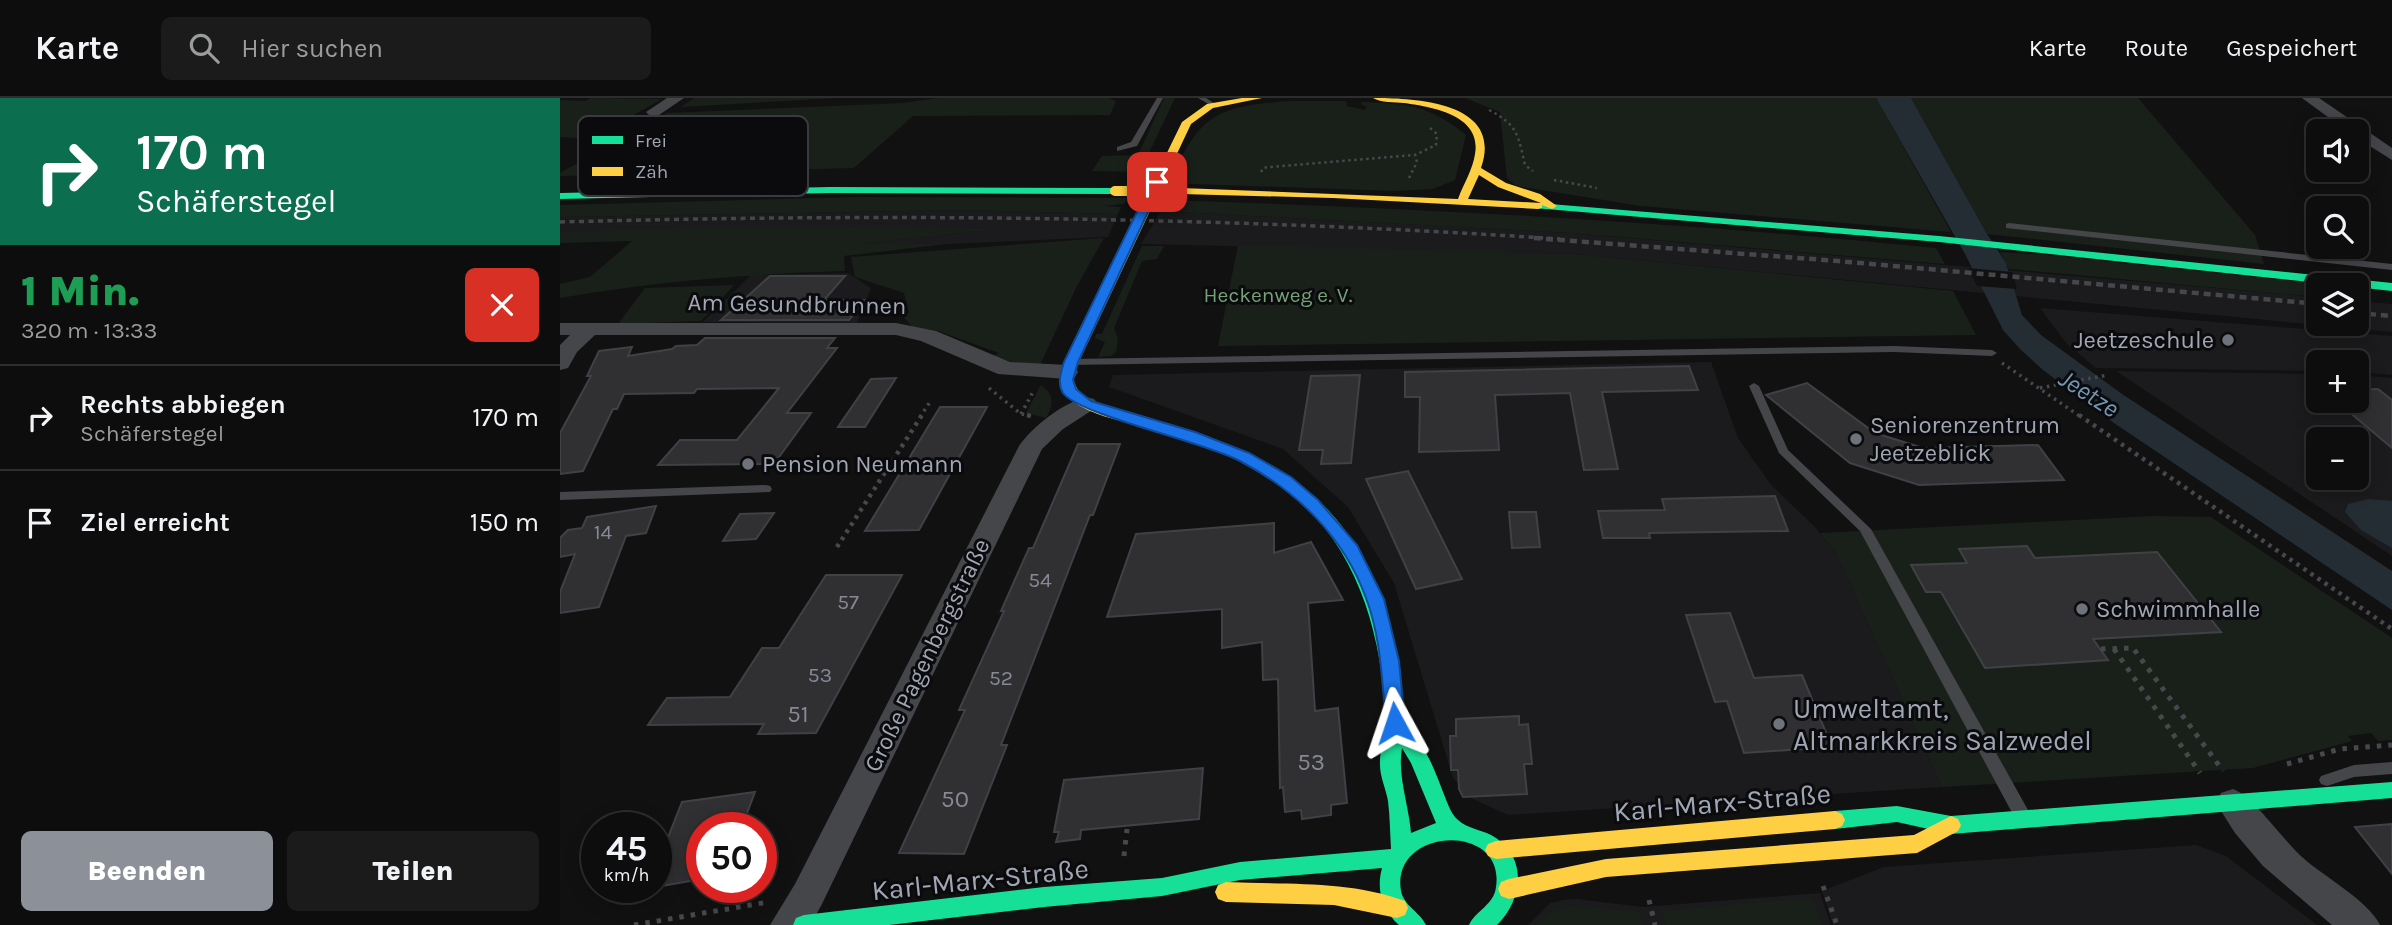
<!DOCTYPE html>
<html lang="de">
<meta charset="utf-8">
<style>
body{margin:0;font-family:Karla,sans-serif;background:#1b1b1b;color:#f1f3f6;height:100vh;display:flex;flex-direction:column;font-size:26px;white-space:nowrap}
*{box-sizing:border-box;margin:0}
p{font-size:23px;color:#9a9c9d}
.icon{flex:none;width:38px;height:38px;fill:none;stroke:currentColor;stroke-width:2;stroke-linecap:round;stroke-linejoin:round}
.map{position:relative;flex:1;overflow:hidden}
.drawer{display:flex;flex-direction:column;background:#0d0d0d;width:560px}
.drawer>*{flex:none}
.guide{background:#0b6e4f;color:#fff;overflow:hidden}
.tools{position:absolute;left:1746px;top:21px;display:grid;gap:14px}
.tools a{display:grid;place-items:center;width:63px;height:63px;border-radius:10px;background:#0d0d0d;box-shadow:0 4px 18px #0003,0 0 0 2px #2d2d2e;font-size:35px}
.speed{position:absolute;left:21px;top:714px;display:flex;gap:14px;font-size:35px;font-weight:700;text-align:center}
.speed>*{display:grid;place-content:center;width:91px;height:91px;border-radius:50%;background:#0d0d0d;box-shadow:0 4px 18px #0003,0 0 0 2px #2d2d2e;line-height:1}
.speed small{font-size:18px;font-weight:400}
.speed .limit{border:10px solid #d22;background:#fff;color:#111}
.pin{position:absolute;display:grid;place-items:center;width:60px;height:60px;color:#fff;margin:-30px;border-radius:14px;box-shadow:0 4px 10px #0006}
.me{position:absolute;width:77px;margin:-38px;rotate:355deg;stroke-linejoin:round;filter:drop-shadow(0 0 5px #0008)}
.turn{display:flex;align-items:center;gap:24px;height:147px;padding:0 21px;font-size:32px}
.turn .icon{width:91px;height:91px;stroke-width:2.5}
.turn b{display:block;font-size:49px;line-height:60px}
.round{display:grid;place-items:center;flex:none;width:74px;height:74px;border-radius:10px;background:#1b1b1b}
.summary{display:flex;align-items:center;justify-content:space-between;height:119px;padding:0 21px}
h1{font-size:42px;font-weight:800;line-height:52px;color:#1e9e55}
.cta{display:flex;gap:14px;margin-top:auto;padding:14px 21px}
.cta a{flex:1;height:80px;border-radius:10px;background:#8c9099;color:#fff;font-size:28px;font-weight:800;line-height:80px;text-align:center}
.cta a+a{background:#1b1b1b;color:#f1f3f6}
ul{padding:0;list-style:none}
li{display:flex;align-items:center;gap:21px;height:105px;padding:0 21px;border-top:2px solid #2d2d2e}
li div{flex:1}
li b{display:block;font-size:26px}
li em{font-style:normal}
header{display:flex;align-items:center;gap:42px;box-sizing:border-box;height:98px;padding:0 35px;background:#0d0d0d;border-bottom:2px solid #2d2d2e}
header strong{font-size:33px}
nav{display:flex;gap:38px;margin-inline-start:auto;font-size:24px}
.search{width:490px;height:63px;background:#1b1b1b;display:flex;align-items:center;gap:18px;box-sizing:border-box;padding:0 24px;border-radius:10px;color:#9a9c9d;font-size:26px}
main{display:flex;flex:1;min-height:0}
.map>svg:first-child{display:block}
</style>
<header>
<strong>Karte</strong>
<div class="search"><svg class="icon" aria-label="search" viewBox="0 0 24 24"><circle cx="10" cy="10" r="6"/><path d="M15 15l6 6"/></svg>Hier suchen</div>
<nav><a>Karte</a><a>Route</a><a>Gespeichert</a></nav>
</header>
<main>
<section class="drawer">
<div class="guide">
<div class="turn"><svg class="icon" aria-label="right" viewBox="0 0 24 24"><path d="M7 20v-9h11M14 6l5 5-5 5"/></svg><div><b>170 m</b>Schäferstegel</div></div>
</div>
<div class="summary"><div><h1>1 Min.</h1><p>320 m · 13:33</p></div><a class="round" style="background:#d93025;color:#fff"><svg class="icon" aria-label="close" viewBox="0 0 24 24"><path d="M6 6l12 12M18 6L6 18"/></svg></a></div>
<ul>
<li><svg class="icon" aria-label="right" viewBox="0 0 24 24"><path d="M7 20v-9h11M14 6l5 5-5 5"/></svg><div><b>Rechts abbiegen</b><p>Schäferstegel</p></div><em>170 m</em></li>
<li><svg class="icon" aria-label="arrive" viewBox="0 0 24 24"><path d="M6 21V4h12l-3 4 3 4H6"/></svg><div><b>Ziel erreicht</b></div><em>150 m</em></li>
</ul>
<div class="cta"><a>Beenden</a><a>Teilen</a></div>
</section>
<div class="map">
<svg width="1832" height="827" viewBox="0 0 1832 827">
<rect width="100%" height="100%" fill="#111"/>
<!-- built -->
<g fill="#1b1b1d" fill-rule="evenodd">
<polygon points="402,112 558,116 548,139 387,146 285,147 431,132 0,134 0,119"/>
<polygon points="601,113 1011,135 1759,199 1759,226 1797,226 1797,203 1832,206 1832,234 1014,156 581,146"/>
<polygon points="288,175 311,190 297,225 143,224 191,177"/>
<polygon points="1480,210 1832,238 1832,277 1797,274 1797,264 1759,264 1759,273 1536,270 1507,246"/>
<polygon points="1151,264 1178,340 1211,387 1254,428 1276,455 1382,689 948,717 911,700 893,680 834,485 788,409 723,351 549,289 553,277"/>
<path d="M1556,273L1759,276V303H1797V277L1832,280V458ZM1759,341H1797V380H1759Z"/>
<polygon points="1636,747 1666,758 1757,827 1273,827 1262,793 1324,769"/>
<polygon points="1260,795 1271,827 968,827 990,805 1004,802 1017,801 1082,809"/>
</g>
<!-- green -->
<g fill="#19201a">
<polygon points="31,0 102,1 31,41 0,39 0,2 25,3"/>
<polygon points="134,0 276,0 121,9"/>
<polygon points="378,0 549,0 556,3 550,17 353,18 294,70 0,78 0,75 107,15 343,5"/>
<polygon points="604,0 615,0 580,74 532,73 542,58 578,57"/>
<polygon points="905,0 1316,0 1391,134 1081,108 956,88 947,80 940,14"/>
<polygon points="1351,0 1578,0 1695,137 1704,166 1427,136"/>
<path d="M730,3H786L787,8L804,12L807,9L801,6L802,4C849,6 869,7 906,37L895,82L873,91L835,93L609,85C641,15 655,9 730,3Z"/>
<polygon points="294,99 567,100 564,106 544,108 561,109 558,116 402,112 0,119 0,107"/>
<path d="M604,102C862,110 1119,124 1376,150L1385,166L1011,135L601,113Z"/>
<path d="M178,129L440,131L297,146H387L284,158L285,173C189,176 95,183 0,200V186L30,179L72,143L0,145V134Z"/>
<polygon points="544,140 516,190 480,267 456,265 432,258 439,255 378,233 352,229 343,218 349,215 344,195 295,179 291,159"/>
<polygon points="678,147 1014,156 1393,193 1416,237 658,248"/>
<polygon points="582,148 604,148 597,161 582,163 554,230 558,241 556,254 551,258 538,259 545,244 535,240 536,236 542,236"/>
<polygon points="1440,154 1486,157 1769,187 1759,187 1759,199 1449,171"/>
<polygon points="174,187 141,223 58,226 85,190"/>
<path d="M481,287C494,296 494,306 486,320L466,315Z"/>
<polygon points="1593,418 1651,419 1832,540 1832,642 1818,643 1811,635 1788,638 1792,643 1693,670 1382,689 1276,455 1260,435"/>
<polygon points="1252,800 1262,827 1106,827 1102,813"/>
<polygon points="1006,807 1079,814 1082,827 976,827 987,816"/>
</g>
<!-- water -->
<g fill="#242d34">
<polygon points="1316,0 1351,0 1427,136 1446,165 1462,217 1481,237 1562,296 1832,473 1832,512 1554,325 1483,272 1460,251 1443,232 1405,156"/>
<polygon points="1809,401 1832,403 1832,450 1801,432 1785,414 1788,406"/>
</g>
<!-- pier -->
<polygon fill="#111" points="1408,170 1452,174 1457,191 1417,188"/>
<!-- building -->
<g fill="#303032" stroke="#3f4145" stroke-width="2">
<polygon points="210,178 285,178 264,202 305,202 289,222 161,222"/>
<polygon points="145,240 275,240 267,250 277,250 227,315 251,315 214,366 98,367 120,342 177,342 219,290 137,291 134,295 64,296 57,311 53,311 23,373 0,376 0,335 31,278 27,278 39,253 72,249 68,258 112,251 116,248 137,247"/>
<polygon points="1129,268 1138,292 1042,294 1058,371 1024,372 1010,295 935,297 939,352 859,354 860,299 845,299 845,274"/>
<polygon points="800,277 791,365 761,366 763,352 739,352 751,278"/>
<polygon points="336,280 305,329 278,329 311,281"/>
<polygon points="1247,285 1315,335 1363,350 1478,347 1504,382 1359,387 1290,365 1206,297"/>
<polygon points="1818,291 1832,302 1832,350 1776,303 1797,303 1797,292"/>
<polygon points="380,309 427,309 359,432 305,433"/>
<polygon points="518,346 560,346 533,417 530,417 441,647 447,647 404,756 339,755 405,612 399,612 444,513 441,513 469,450 473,450"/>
<polygon points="848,373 902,481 856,491 806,381"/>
<polygon points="1215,398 1228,433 1089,435 1090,440 1043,440 1038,413 1105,412 1102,401"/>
<polygon points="96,408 86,435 66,438 39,509 0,515 0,494 15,456 0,459 0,440 8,432 22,430 27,419"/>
<polygon points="949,414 976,414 980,449 952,450"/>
<polygon points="214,415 196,441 163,443 180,416"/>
<polygon points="714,425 714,455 751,444 783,502 748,505 755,613 778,610 787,705 771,707 771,717 742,721 741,712 725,714 723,689 720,690 718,581 703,582 702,544 662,550 662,511 547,519 576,436"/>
<polygon points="1467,448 1475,460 1597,454 1661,534 1533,541 1548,562 1425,570 1381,494 1366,494 1351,467 1407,465 1399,451"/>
<polygon points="266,477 342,477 256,635 198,636 204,626 88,627 107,600 170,599 202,550 219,550"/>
<polygon points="1170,515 1194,580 1242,577 1272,649 1184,655 1167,603 1155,604 1126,517"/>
<polygon points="959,618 959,627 968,626 972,666 964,666 967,696 903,699 899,691 898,672 891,672 890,638 896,638 896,621"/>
<polygon points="643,670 639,721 521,732 520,741 496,744 499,734 494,734 504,682"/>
<polygon points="195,694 186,718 176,720 172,730 142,730 142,781 96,789 96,770 122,704"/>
<polygon points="1832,726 1832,776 1795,729"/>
</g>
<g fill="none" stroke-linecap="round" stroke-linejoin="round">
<!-- path-far3 -->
<g stroke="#46484c" stroke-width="2.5" stroke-dasharray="2.5 3.5" stroke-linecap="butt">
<path d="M929,12C958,27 958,37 965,67L973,73"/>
<polyline points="701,74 703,70 709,69 855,57 876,47 877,36 870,30"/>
<polyline points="849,80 857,64 855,57"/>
<polyline points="994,82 1037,90"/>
</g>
<!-- path-far2 -->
<g stroke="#46484c" stroke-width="3.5" stroke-dasharray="2.5 4.5" stroke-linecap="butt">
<polyline points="1442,265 1521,319"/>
<polyline points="429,290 461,316 471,318"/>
<polyline points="1480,290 1548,277"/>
<polyline points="461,316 474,292"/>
<polyline points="360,319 370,304"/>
</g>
<!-- path-far1 -->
<g stroke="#46484c" stroke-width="4.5" stroke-dasharray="3.5 5" stroke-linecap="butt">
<polyline points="467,317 471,318"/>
<polyline points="1519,317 1832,531"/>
<polyline points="277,449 362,317"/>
</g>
<!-- path -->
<g stroke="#46484c" stroke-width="5" stroke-dasharray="4.5 7" stroke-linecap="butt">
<polyline points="1541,551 1573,550 1663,673"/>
<polyline points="1554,551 1640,675"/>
<polyline points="1727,666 1780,651 1832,647"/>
<polyline points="564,758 567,731"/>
<polyline points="1263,788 1277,827"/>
<polyline points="1089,802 1095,827"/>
<polyline points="74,827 208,804"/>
</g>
<!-- lane -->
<g fill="#45464a" fill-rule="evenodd">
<polygon points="597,0 603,0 577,48 557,53 557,49 571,44"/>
<polygon points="638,0 646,0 657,7 652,8"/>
<polygon points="1449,125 1832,166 1832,172 1446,130 1446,126"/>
<polygon points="1334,248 1432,252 1437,255 1432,258 1334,254 511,267 506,264 511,261"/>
<polygon points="1194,285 1199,288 1228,352 1311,431 1468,712 1470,717 1468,722 1462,724 1456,722 1300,433 1219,355 1189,288"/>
<polygon points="206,387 210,388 212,391 210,394 0,402 0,394"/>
<polygon points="1832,664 1832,676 1794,679 1767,688 1761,686 1759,682 1761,678 1794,667"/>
</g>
<!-- street -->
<g fill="#45464a" fill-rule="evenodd">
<polygon points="107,0 124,0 99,17 89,17 86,14"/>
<polygon points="1742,0 1759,0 1832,50 1832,62 1797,40 1797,33 1787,33"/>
<polygon points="0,225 336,225 376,233 450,264 507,267 515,269 518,274 515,279 507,281 438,276 361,243 336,237 35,237 17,254 8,270 0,272 0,247 10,237 0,237"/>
<path d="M526,299L534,301L538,306L534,311L503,331L482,351L261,808L250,827H210L235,786L459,348C473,328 503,305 526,299Z"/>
<path d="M1673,691C1693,698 1723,742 1742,759C1764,779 1808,802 1820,827H1772L1703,768L1675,735L1656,705L1661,695Z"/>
</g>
<!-- fast -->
<g fill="#16e098" fill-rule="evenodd">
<polygon points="270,89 555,90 560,93 555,96 270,95 0,101 0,95"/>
<polygon points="978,105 1379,138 1832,185 1832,193 1379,144 974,110 973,108"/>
<path d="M586,321C653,337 721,362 769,413C809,456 830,514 840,571C842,588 841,608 846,624C849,635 860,646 866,655C873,667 878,681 883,694C887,703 890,715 898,722C907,731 925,732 936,740C968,761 962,803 937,827H909C916,812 934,807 936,789C946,723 830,729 841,793C844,808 860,814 866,827H839C822,812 816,792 822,770L680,782L602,798L484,809L329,827H233L236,820L244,817L484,789L602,780L680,764L831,751C830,735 830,719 828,703C826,691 820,679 820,667C819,651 827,636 826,619C820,515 786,416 686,366C652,349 617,339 581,328L579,325L581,322ZM842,650L851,665L876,725L851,735C849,708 837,677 842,650Z"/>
<polygon points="1832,684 1832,700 1391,736 1337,724 1275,731 1268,728 1265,722 1268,716 1275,713 1337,708 1391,718"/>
</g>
<!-- slow -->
<g fill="#ffcf43" fill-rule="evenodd">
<path d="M682,0H702L653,10L631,26L514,274C508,307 568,316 591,322L593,325L586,329C558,322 489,311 502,270L622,24L647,6Z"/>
<path d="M813,0C856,0 944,4 921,70L946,85L980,96L997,108L992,111L982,107V110L978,111L773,100L621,96L616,93L621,90L898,101C904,85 913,71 915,56C922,17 872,9 844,5C834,4 821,5 813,0ZM919,77L938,89L981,105L908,101Z"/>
<polygon points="1275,713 1282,716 1285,722 1282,728 1275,731 936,761 928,758 925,752 928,746 936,743"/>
<polygon points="1391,718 1398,721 1401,727 1398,733 1357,755 1046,779 949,801 941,798 938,791 941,784 949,781 1046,761 1354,737"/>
<path d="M666,784C726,787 788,782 845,803L848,810L845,817L837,820L774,807L666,804L658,801L655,794L658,787Z"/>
</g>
<!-- rail-far1 -->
<path stroke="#45474a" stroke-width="3.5" stroke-dasharray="5 4.5" stroke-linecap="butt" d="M0,124C334,115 667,119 1000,141"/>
<!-- rail -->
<g stroke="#45474a" stroke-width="4.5" stroke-dasharray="7 5" stroke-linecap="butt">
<polyline points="974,140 1278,163 1759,206"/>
<polyline points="1797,215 1832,218"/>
</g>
<!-- slow-bridge -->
<polyline stroke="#ffcf43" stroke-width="10" points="555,93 621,93"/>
</g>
<!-- route -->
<path fill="#1a73e8" stroke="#114b97" stroke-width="2" d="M593,81L602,84L518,264L513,282L516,291L531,303L635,334L689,355L731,379L758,402L797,447L824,501L839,563L845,625L842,630L835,632L829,630L826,625C822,584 821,539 806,500C784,439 737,393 680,363C645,344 519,317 503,295C497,285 501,274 504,264Z"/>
<!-- markers -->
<g fill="#6e727b" stroke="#0b0b0d" stroke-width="2.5">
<circle cx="1668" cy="242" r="7"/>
<circle cx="1296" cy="341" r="7"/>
<circle cx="188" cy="366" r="7"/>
<circle cx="1522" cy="511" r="7"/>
<circle cx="1219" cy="626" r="7"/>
</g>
<g text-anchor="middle" stroke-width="6" stroke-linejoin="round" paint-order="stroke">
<!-- far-park labels -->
<g font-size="21" fill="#75a177" stroke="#0b0b0d">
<text x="718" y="204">Heckenweg e. V.</text>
</g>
<!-- number labels -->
<g font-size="21" fill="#848994">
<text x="43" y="441">14</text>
<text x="480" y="489">54</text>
<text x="288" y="511">57</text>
<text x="260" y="584">53</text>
<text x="441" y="587">52</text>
</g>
<!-- street labels -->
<g font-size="24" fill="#a0a7b4" stroke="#0b0b0d">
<text transform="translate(237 206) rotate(1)" y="8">Am Gesundbrunnen</text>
<text transform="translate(367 557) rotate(-64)" y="8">Große Pagenbergstraße</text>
</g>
<!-- poi labels -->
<g font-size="24" fill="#a0a7b4" stroke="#0b0b0d" text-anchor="start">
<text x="1654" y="250" text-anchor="end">Jeetzeschule</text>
<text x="1310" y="335">Seniorenzentrum<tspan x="1310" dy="28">Jeetzeblick</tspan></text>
<text x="202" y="374">Pension Neumann</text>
<text x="1536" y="519">Schwimmhalle</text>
</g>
<!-- near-number labels -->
<g font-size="24" fill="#848994">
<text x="238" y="624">51</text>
<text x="751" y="672">53</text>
<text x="395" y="709">50</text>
</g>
<!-- water labels -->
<g font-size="26" font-style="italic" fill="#7397b3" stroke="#0b0b0d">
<text transform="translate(1529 295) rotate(33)" y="9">Jeetze</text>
</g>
<!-- near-poi labels -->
<g font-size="28" fill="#a0a7b4" stroke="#0b0b0d" text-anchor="start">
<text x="1233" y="620">Umweltamt,<tspan x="1233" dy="32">Altmarkkreis Salzwedel</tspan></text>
</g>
<!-- near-street labels -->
<g font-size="28" fill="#a0a7b4" stroke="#0b0b0d">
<text transform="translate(1162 704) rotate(-5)" y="10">Karl-Marx-Straße</text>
<text transform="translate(420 781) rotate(-6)" y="10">Karl-Marx-Straße</text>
</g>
</g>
<!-- legend -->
<rect x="18" y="18" width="230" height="80" rx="10" fill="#0b0b0d" stroke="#383a3f" stroke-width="2"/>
<rect x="32" y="38" width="31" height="8" fill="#16e098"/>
<rect x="32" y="69" width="31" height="9" fill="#ffcf43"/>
<g font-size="19" fill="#a0a7b4">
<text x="75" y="49">Frei</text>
<text x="75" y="80">Zäh</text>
</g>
</svg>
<div class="tools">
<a><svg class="icon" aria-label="sound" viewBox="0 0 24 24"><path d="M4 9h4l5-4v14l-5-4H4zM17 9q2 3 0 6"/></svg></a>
<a><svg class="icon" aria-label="search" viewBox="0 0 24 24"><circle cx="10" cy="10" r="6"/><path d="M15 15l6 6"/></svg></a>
<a><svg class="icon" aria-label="layers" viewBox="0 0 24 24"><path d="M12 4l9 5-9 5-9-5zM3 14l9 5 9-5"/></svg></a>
<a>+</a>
<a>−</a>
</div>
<div class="speed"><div>45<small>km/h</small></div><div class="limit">50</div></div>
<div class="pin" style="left:597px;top:84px;background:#d93025"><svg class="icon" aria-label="arrive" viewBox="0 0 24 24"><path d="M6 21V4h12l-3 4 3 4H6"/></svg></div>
<svg class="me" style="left:835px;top:625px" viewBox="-20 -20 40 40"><path d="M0-17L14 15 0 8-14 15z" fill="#1a73e8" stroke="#fff" stroke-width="4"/></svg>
</div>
</main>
